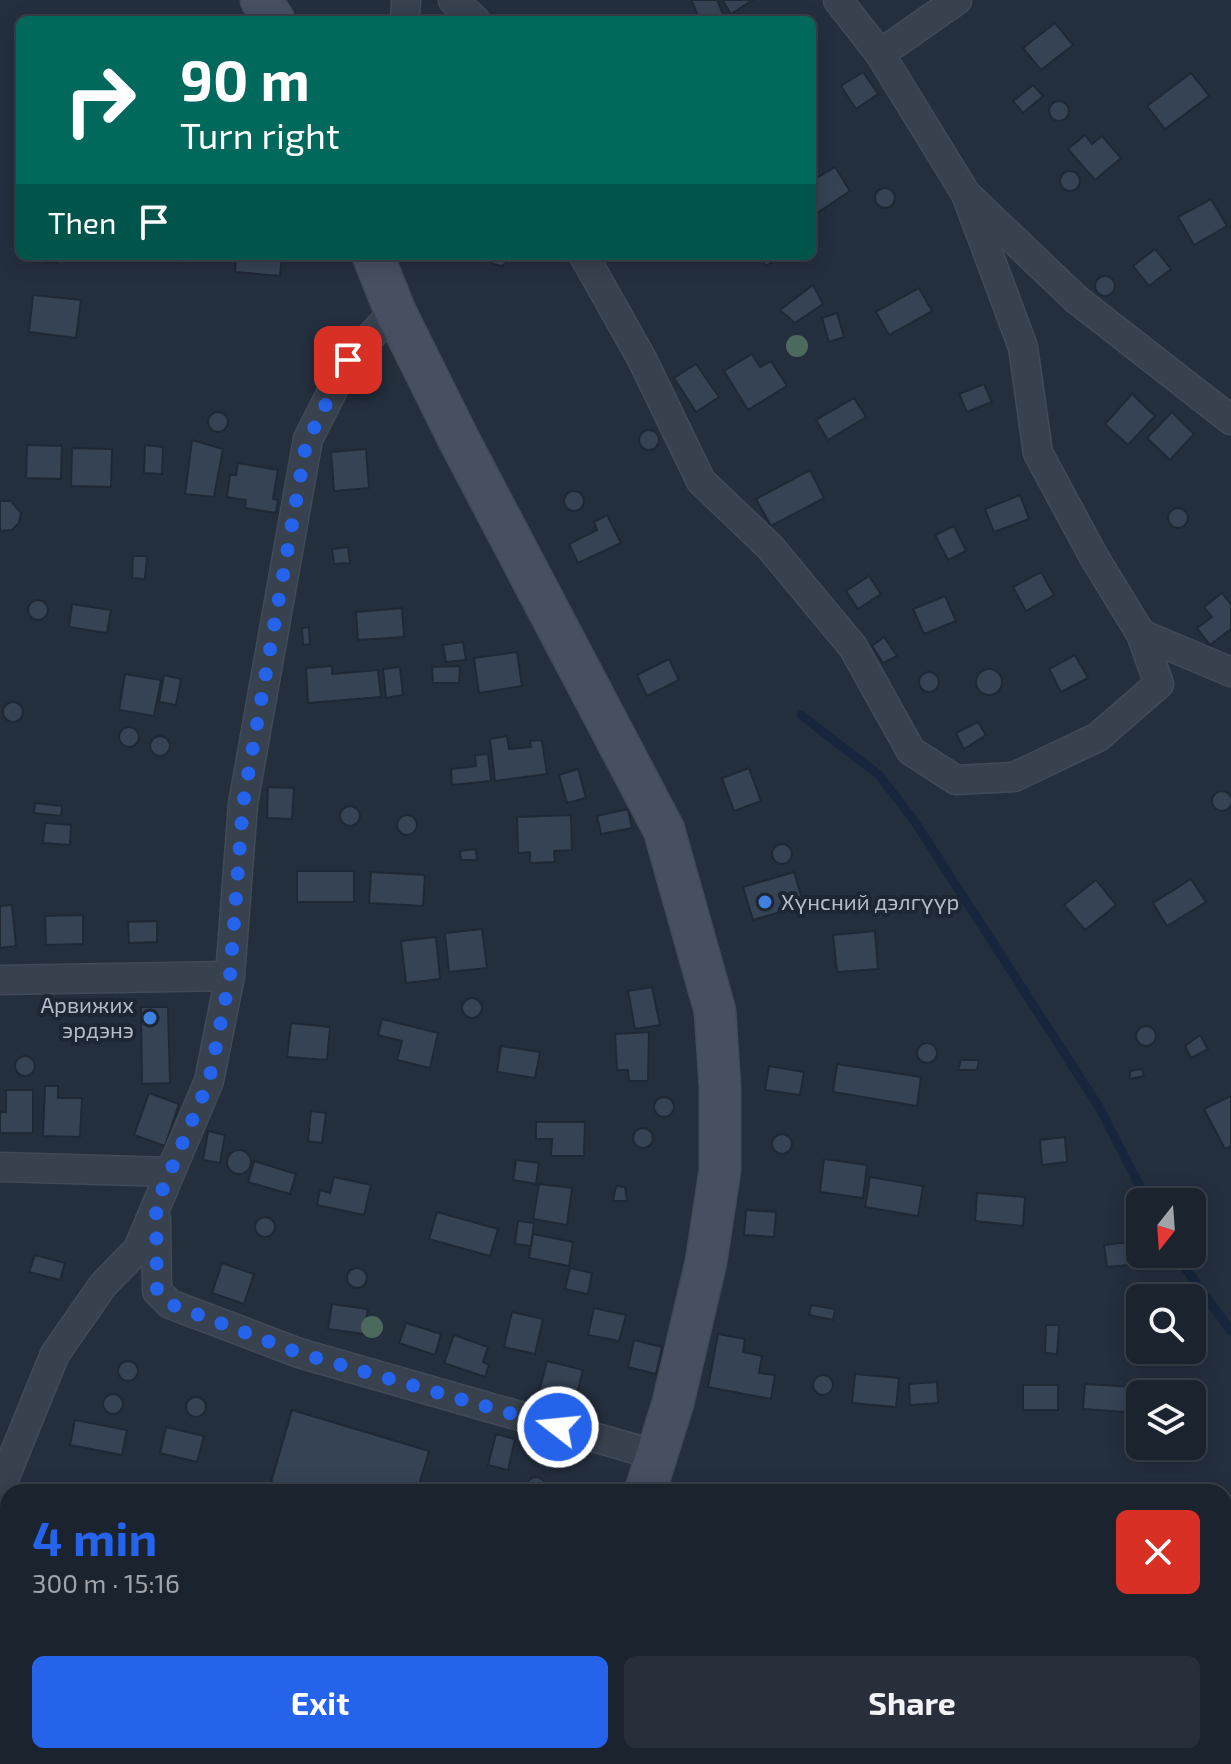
<!DOCTYPE html>
<meta charset="utf-8">
<style>
body{margin:0;font-family:"Exo 2",sans-serif;background:#282f3a;color:#f1f3f6;height:100vh;display:flex;flex-direction:column;font-size:30px;white-space:nowrap}
*{box-sizing:border-box;margin:0}
p{font-size:26px;color:#a0a4aa}
.icon{flex:none;width:44px;height:44px;fill:none;stroke:currentColor;stroke-width:2;stroke-linecap:round;stroke-linejoin:round}
.map{position:relative;flex:1;overflow:hidden}
.details{position:absolute;left:0px;top:1484px;width:1232px;height:280px;display:flex;flex-direction:column;background:#1b232e;border-radius:24px 24px 0 0;box-shadow:0 4px 20px #0003,0 0 0 2px #39404a}
.details>*{flex:none}
.top-card{position:absolute;left:16px;top:16px;width:800px;height:244px;border-radius:12px;box-shadow:0 4px 20px #0003,0 0 0 2px #39404a;background:#00695c;color:#fff;overflow:hidden}
.needle{width:52px;rotate:197deg}
.controls{position:absolute;left:1126px;top:1188px;display:grid;gap:16px}
.controls a{display:grid;place-items:center;width:80px;height:80px;border-radius:12px;background:#1b232e;box-shadow:0 4px 20px #0003,0 0 0 2px #39404a;font-size:40px}
.pin{position:absolute;display:grid;place-items:center;width:68px;height:68px;color:#fff;margin:-34px;border-radius:16px;box-shadow:0 4px 12px #0006}
.me{position:absolute;width:88px;margin:-44px;rotate:286deg;stroke-linejoin:round;filter:drop-shadow(0 0 6px #0008)}
.turn{display:flex;align-items:center;gap:28px;height:168px;padding:0 32px;font-size:36px}
.turn .icon{width:104px;height:104px;stroke-width:2.5}
.turn b{display:block;font-size:56px;line-height:68px}
.then{display:flex;align-items:center;height:76px;padding:0 32px;background:#0003;gap:16px;font-size:30px}
.round{display:grid;place-items:center;flex:none;width:84px;height:84px;border-radius:12px;background:#282f3a}
.overview{display:flex;align-items:center;justify-content:space-between;height:136px;padding:0 32px}
h1{font-size:48px;font-weight:700;line-height:60px;color:#2563eb}
.action{display:flex;gap:16px;margin-top:auto;padding:16px 32px}
.action a{flex:1;height:92px;border-radius:12px;background:#2563eb;color:#fff;font-size:32px;font-weight:700;line-height:92px;text-align:center}
.action a+a{background:#282f3a;color:#f1f3f6}
.map>svg:first-child{display:block}
</style>
<div class="map">
<svg width="1231" height="1764" viewBox="0 0 1231 1764">
<rect width="100%" height="100%" fill="#242f3e"/>
<g fill="none" stroke-linecap="round" stroke-linejoin="round">
<!-- stream -->
<g stroke="#17263c" stroke-width="9">
<polyline points="801,715 879,775 915,822 1099,1107 1148,1202"/>
<polyline points="1175,1254 1231,1331"/>
</g>
</g>
<!-- building -->
<g fill="#364354" stroke="#1f2835" stroke-width="2">
<polygon points="691,0 717,0 724,16 700,20"/>
<polygon points="722,0 753,0 731,14"/>
<polygon points="1055,23 1073,45 1041,70 1023,48"/>
<polygon points="863,72 878,94 856,109 841,86"/>
<polygon points="1191,73 1209,96 1165,129 1147,106"/>
<polygon points="1033,85 1043,96 1023,113 1013,101"/>
<circle cx="1059" cy="111" r="10"/>
<polygon points="1085,135 1092,144 1102,136 1121,158 1095,180 1068,149"/>
<polygon points="835,167 850,191 817,213 812,204 812,181"/>
<circle cx="1070" cy="181" r="10"/>
<circle cx="885" cy="198" r="10"/>
<polygon points="1211,199 1227,226 1194,245 1178,217"/>
<polygon points="1155,249 1171,269 1149,286 1133,266"/>
<polygon points="43,256 58,256 57,263 43,262"/>
<polygon points="192,256 179,262 173,256"/>
<polygon points="236,256 282,256 280,276 235,272"/>
<polygon points="515,256 502,266 493,264 488,256"/>
<polygon points="759,256 781,256 766,266"/>
<circle cx="1105" cy="286" r="10"/>
<polygon points="813,285 823,304 795,323 780,310"/>
<polygon points="919,288 932,311 889,335 876,312"/>
<polygon points="33,295 81,300 76,338 29,332"/>
<polygon points="837,313 844,337 829,342 822,318"/>
<polygon points="752,354 760,367 771,361 787,386 748,410 724,371"/>
<polygon points="696,364 719,397 696,412 674,378"/>
<polygon points="984,384 992,402 967,412 959,394"/>
<polygon points="1132,394 1155,416 1128,445 1105,424"/>
<polygon points="854,398 866,417 828,440 816,420"/>
<polygon points="1172,412 1194,434 1170,460 1147,438"/>
<circle cx="218" cy="422" r="10"/>
<circle cx="649" cy="440" r="10"/>
<polygon points="192,440 223,449 214,497 185,494"/>
<polygon points="27,445 62,446 61,479 26,478"/>
<polygon points="145,445 163,447 162,474 144,473"/>
<polygon points="72,448 112,449 111,487 71,486"/>
<polygon points="366,449 369,488 334,491 331,452"/>
<polygon points="238,463 278,470 273,499 278,500 276,513 245,508 246,500 227,497 230,475 236,475"/>
<polygon points="810,470 824,498 771,526 756,499"/>
<circle cx="574" cy="501" r="10"/>
<polygon points="1020,495 1029,519 994,532 985,509"/>
<polygon points="0,501 11,501 21,513 19,523 12,530 0,531"/>
<circle cx="1178" cy="518" r="10"/>
<polygon points="607,515 621,543 578,563 569,544 597,530 594,522"/>
<polygon points="954,526 966,551 948,560 935,535"/>
<polygon points="348,547 350,563 334,564 332,549"/>
<polygon points="133,556 147,556 145,579 132,578"/>
<polygon points="1041,572 1054,595 1026,611 1013,587"/>
<polygon points="869,576 881,594 858,609 846,591"/>
<polygon points="1222,593 1231,604 1231,629 1210,645 1197,628 1212,617 1204,607"/>
<polygon points="945,596 956,621 924,634 913,609"/>
<circle cx="38" cy="610" r="10"/>
<polygon points="72,604 111,610 107,633 69,627"/>
<polygon points="402,608 404,637 358,640 356,612"/>
<polygon points="309,627 310,644 303,645 302,628"/>
<polygon points="884,637 897,656 883,663 872,646"/>
<polygon points="463,642 466,660 446,662 443,645"/>
<polygon points="517,652 522,686 479,693 474,658"/>
<polygon points="1075,655 1088,678 1061,692 1049,669"/>
<polygon points="669,659 679,680 647,696 637,675"/>
<polygon points="332,666 332,674 378,670 381,697 308,703 306,668"/>
<polygon points="460,666 459,683 433,683 432,667"/>
<polygon points="400,667 403,695 386,698 383,669"/>
<circle cx="989" cy="682" r="13"/>
<circle cx="929" cy="682" r="10"/>
<polygon points="125,674 161,680 154,716 119,710"/>
<polygon points="164,675 181,679 176,705 159,702"/>
<circle cx="13" cy="712" r="10"/>
<polygon points="978,722 986,735 964,749 956,733"/>
<circle cx="129" cy="737" r="10"/>
<circle cx="160" cy="746" r="10"/>
<polygon points="507,736 509,749 531,747 530,741 542,740 547,774 495,781 490,739"/>
<polygon points="488,754 491,781 452,785 451,769 476,766 475,755"/>
<polygon points="749,768 761,801 734,811 722,778"/>
<polygon points="578,769 586,798 567,803 559,775"/>
<polygon points="268,787 294,788 292,819 267,818"/>
<circle cx="1222" cy="801" r="10"/>
<polygon points="35,803 62,806 61,816 34,813"/>
<circle cx="350" cy="816" r="10"/>
<polygon points="628,809 632,828 601,834 597,816"/>
<circle cx="407" cy="825" r="10"/>
<polygon points="571,815 572,850 554,851 555,862 530,863 530,852 518,853 517,817"/>
<polygon points="45,823 71,825 70,845 43,843"/>
<circle cx="782" cy="854" r="10"/>
<polygon points="476,849 477,860 461,860 460,851"/>
<rect x="297" y="871" width="57" height="31"/>
<polygon points="371,872 425,875 423,906 369,903"/>
<polygon points="794,872 804,905 753,920 743,887"/>
<polygon points="1191,879 1206,902 1167,926 1153,903"/>
<polygon points="1096,880 1116,905 1085,930 1064,905"/>
<polygon points="12,905 16,946 0,948 0,906"/>
<polygon points="83,915 83,944 46,945 45,916"/>
<polygon points="157,921 157,942 129,943 128,922"/>
<polygon points="482,929 487,968 449,972 445,933"/>
<polygon points="875,931 878,969 837,972 833,935"/>
<polygon points="436,937 440,979 406,983 401,941"/>
<polygon points="652,987 660,1025 635,1029 628,991"/>
<circle cx="472" cy="1008" r="10"/>
<polygon points="141,1007 168,1007 170,1083 142,1084"/>
<polygon points="382,1019 438,1033 430,1068 397,1060 402,1041 378,1035"/>
<polygon points="291,1023 330,1027 327,1060 287,1057"/>
<circle cx="1146" cy="1036" r="10"/>
<polygon points="649,1032 648,1081 629,1081 628,1070 617,1070 615,1034"/>
<polygon points="1200,1035 1208,1049 1191,1058 1185,1046"/>
<circle cx="927" cy="1053" r="10"/>
<polygon points="501,1046 540,1052 535,1078 497,1072"/>
<circle cx="25" cy="1066" r="10"/>
<polygon points="961,1060 979,1060 977,1070 958,1070"/>
<polygon points="837,1064 921,1077 917,1106 833,1092"/>
<polygon points="769,1066 804,1072 800,1095 765,1090"/>
<polygon points="1142,1069 1144,1076 1130,1079 1130,1071"/>
<polygon points="45,1086 58,1086 58,1098 82,1098 80,1137 43,1136"/>
<polygon points="6,1090 33,1090 33,1133 0,1133 0,1112 6,1112"/>
<polygon points="149,1093 179,1104 165,1146 134,1135"/>
<polygon points="1231,1096 1231,1146 1225,1149 1204,1109"/>
<circle cx="664" cy="1107" r="10"/>
<polygon points="311,1111 326,1113 322,1143 308,1141"/>
<polygon points="536,1122 585,1122 584,1156 551,1156 552,1139 536,1139"/>
<circle cx="643" cy="1138" r="10"/>
<polygon points="208,1131 225,1135 220,1163 203,1160"/>
<circle cx="782" cy="1144" r="10"/>
<polygon points="1065,1137 1067,1162 1042,1165 1040,1140"/>
<circle cx="239" cy="1162" r="12"/>
<polygon points="824,1159 867,1165 863,1198 820,1192"/>
<polygon points="516,1160 539,1163 536,1184 513,1180"/>
<polygon points="254,1161 296,1174 290,1194 248,1182"/>
<polygon points="334,1177 371,1185 364,1215 317,1205 320,1190 330,1193"/>
<polygon points="870,1177 923,1186 918,1216 865,1207"/>
<polygon points="539,1184 572,1188 567,1225 533,1219"/>
<polygon points="616,1186 625,1187 627,1201 613,1201"/>
<polygon points="977,1193 1025,1197 1023,1226 975,1221"/>
<polygon points="746,1210 776,1212 774,1237 744,1235"/>
<polygon points="437,1212 498,1229 490,1256 429,1239"/>
<circle cx="265" cy="1227" r="10"/>
<polygon points="518,1221 534,1223 531,1246 515,1244"/>
<polygon points="533,1234 573,1242 569,1266 529,1258"/>
<polygon points="1129,1242 1131,1265 1107,1267 1104,1245"/>
<polygon points="35,1255 65,1263 60,1280 29,1272"/>
<polygon points="222,1263 254,1274 244,1304 212,1293"/>
<circle cx="357" cy="1278" r="10"/>
<polygon points="570,1268 592,1273 588,1294 565,1289"/>
<polygon points="332,1304 368,1309 364,1334 328,1329"/>
<polygon points="811,1305 835,1309 833,1320 809,1315"/>
<polygon points="594,1308 626,1315 619,1341 588,1335"/>
<polygon points="512,1312 543,1319 535,1354 504,1347"/>
<polygon points="406,1323 441,1334 435,1355 399,1343"/>
<polygon points="1046,1325 1059,1325 1057,1354 1045,1353"/>
<polygon points="718,1334 745,1339 743,1352 762,1356 759,1373 775,1375 771,1399 708,1387"/>
<polygon points="454,1335 488,1347 483,1362 489,1365 485,1377 444,1363"/>
<polygon points="634,1340 662,1347 656,1374 628,1367"/>
<circle cx="128" cy="1371" r="10"/>
<polygon points="547,1361 583,1370 575,1401 539,1392"/>
<polygon points="855,1374 899,1378 896,1407 852,1403"/>
<circle cx="823" cy="1385" r="10"/>
<polygon points="937,1382 938,1403 910,1405 909,1384"/>
<polygon points="1085,1384 1150,1388 1150,1394 1140,1394 1140,1413 1083,1409"/>
<rect x="1023" y="1385" width="35" height="25"/>
<circle cx="113" cy="1404" r="10"/>
<circle cx="196" cy="1407" r="10"/>
<polygon points="292,1410 429,1451 417,1492 303,1492 271,1482"/>
<polygon points="75,1420 127,1430 122,1455 70,1445"/>
<polygon points="166,1427 204,1436 197,1462 160,1453"/>
<polygon points="496,1434 515,1439 508,1470 488,1465"/>
<circle cx="536" cy="1486" r="9"/>
<polygon points="566,1486 573,1489 576,1492 557,1492"/>
<polygon points="1076,1490 1142,1492 1076,1492"/>
<polygon points="8,1586 8,1610 0,1602 0,1593"/>
<polygon points="0,1627 8,1628 8,1647 0,1646"/>
<polygon points="0,1690 8,1691 8,1764 0,1764"/>
<polygon points="18,1756 85,1756 84,1764 17,1764"/>
<polygon points="499,1756 544,1756 543,1764 514,1764 498,1761"/>
</g>
<g fill="none" stroke-linecap="round" stroke-linejoin="round">
<!-- street casing -->
<g stroke="#414a57" stroke-width="31">
<g id="street">
<polyline points="453,0 475,20"/>
<polyline points="838,0 880,54 966,194 1076,299 1231,420"/>
<polyline points="405,20 406,0"/>
<polyline points="880,54 957,0"/>
<polyline points="584,256 642,359 701,481 770,547 853,647 911,751 956,780 1014,777 1098,737 1159,684 1141,634 1094,557 1038,453 1023,347 966,194"/>
<polyline points="1141,634 1231,672"/>
<polyline points="0,980 230,976"/>
<polyline points="0,1167 170,1172"/>
<polyline points="156,1219 157,1291 170,1304 299,1353 656,1455"/>
<polyline points="0,1489 55,1354 103,1285 138,1249 209,1081 230,976 243,804 308,439 348,360 395,311"/>
<polyline points="0,1655 8,1657"/>
<polyline points="385,1756 422,1764"/>
<polyline points="802,1756 899,1764"/>
</g>
</g>
<!-- secondary casing -->
<g stroke="#414a57" stroke-width="43">
<g id="secondary">
<polyline points="261,0 274,20"/>
<polyline points="373,256 395,311 459,440 664,830 715,1011 720,1087 720,1170 706,1262 673,1403 645,1492"/>
<polyline points="594,1764 595,1756"/>
</g>
</g>
<!-- street -->
<use href="#street" stroke="#38414e" stroke-width="28"/>
<!-- secondary -->
<use href="#secondary" stroke="#465061" stroke-width="40"/>
</g>
<!-- trees -->
<g fill="#4b6a5d">
<circle cx="797" cy="346" r="11"/>
<circle cx="372" cy="1327" r="11"/>
</g>
<g fill="none" stroke-linecap="round" stroke-linejoin="round">
<!-- route -->
<polyline stroke="#2563eb" stroke-width="14" stroke-dasharray="0 25.2" points="348,360 306,444 243,804 230,976 209,1081 156,1205 157,1291 170,1304 299,1353 558,1427"/>
</g>
<!-- markers -->
<g fill="#3f7fe0" stroke="#1d2633" stroke-width="3">
<circle cx="765" cy="902" r="8"/>
<circle cx="150" cy="1018" r="8"/>
</g>
<g text-anchor="middle" stroke-width="8" stroke-linejoin="round" paint-order="stroke">
<!-- poi labels -->
<g font-size="22" fill="#b4bcc9" stroke="#1d2633" text-anchor="start">
<text x="781" y="910">Хүнсний дэлгүүр</text>
<text x="134" y="1013" text-anchor="end">Арвижих<tspan x="134" dy="25">эрдэнэ</tspan></text>
</g>
</g>
</svg>
<div class="controls">
<a><svg class="needle" viewBox="-14 -14 28 28"><path d="M0-13l5 13h-10z" fill="#e53935"/><path d="M0 13l5-13h-10z" fill="#a0a4aa"/></svg></a>
<a><svg class="icon" aria-label="search" viewBox="0 0 24 24"><circle cx="10" cy="10" r="6"/><path d="M15 15l6 6"/></svg></a>
<a><svg class="icon" aria-label="layers" viewBox="0 0 24 24"><path d="M12 4l9 5-9 5-9-5zM3 14l9 5 9-5"/></svg></a>
</div>
<div class="pin" style="left:348px;top:360px;background:#d93025"><svg class="icon" aria-label="arrive" viewBox="0 0 24 24"><path d="M6 21V4h12l-3 4 3 4H6"/></svg></div>
<svg class="me" style="left:558px;top:1427px" viewBox="-20 -20 40 40"><circle r="17" fill="#2563eb" stroke="#fff" stroke-width="3"/><path d="M0-11L8 9 0 5-8 9z" fill="#fff"/></svg>
<div class="top-card">
<div class="turn"><svg class="icon" aria-label="right" viewBox="0 0 24 24"><path d="M7 20v-9h11M14 6l5 5-5 5"/></svg><div><b>90 m</b>Turn right</div></div>
<div class="then">Then<svg class="icon" aria-label="arrive" viewBox="0 0 24 24"><path d="M6 21V4h12l-3 4 3 4H6"/></svg></div>
</div>
<section class="details">
<div class="overview"><div><h1>4 min</h1><p>300 m · 15:16</p></div><a class="round" style="background:#d93025;color:#fff"><svg class="icon" aria-label="close" viewBox="0 0 24 24"><path d="M6 6l12 12M18 6L6 18"/></svg></a></div>
<div class="action"><a>Exit</a><a>Share</a></div>
</section>
</div>
